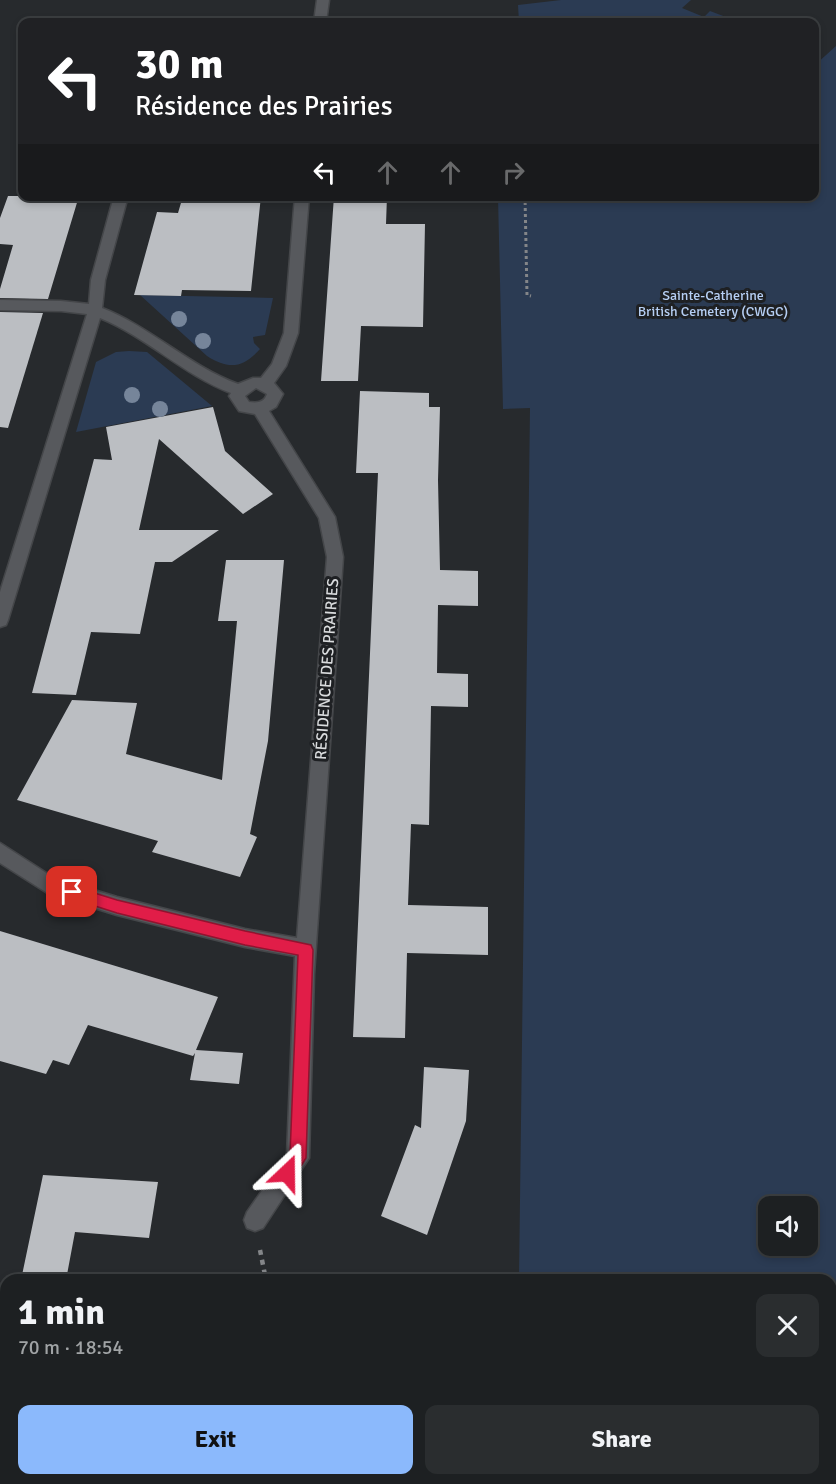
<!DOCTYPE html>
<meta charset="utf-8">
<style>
body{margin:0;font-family:Signika,sans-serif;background:#2a2d2f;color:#f1f3f6;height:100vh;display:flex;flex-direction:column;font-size:22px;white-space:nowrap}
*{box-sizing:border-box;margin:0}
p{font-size:20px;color:#a0a3a5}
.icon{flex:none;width:33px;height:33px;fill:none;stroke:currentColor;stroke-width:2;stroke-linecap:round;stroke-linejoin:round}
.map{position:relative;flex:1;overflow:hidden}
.side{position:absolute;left:0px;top:1274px;width:837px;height:212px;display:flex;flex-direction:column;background:#1d2022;border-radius:18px 18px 0 0;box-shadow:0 3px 9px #0003,0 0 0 2px #3b3e40}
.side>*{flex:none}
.hud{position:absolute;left:18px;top:18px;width:801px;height:183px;border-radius:12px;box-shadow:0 3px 9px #0003,0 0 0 2px #3b3e40;background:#202124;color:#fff;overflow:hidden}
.buttons{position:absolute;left:758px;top:1196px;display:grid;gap:12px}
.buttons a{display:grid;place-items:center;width:60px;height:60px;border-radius:12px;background:#1d2022;box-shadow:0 3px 9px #0003,0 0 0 2px #3b3e40;font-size:30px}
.pin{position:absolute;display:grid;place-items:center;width:51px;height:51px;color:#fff;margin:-26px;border-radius:12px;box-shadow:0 3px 9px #0006}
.me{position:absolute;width:66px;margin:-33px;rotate:23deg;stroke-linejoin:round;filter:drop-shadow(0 0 4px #0008)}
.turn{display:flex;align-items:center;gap:21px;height:126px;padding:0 18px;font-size:27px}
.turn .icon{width:78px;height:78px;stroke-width:2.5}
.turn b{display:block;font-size:42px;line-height:51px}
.lanes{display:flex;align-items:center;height:57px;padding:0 18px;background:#0003;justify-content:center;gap:30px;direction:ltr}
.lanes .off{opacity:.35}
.round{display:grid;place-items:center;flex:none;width:63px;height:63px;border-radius:12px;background:#2a2d2f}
.overview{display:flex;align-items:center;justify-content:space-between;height:102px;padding:0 18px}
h1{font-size:36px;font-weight:800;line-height:45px}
.action{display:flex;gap:12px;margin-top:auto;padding:12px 18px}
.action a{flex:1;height:69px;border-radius:12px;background:#8bb9fc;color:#111;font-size:24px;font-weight:800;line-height:69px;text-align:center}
.action a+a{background:#2a2d2f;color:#f1f3f6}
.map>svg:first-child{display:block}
</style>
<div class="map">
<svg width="836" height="1484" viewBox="0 0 836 1484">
<rect width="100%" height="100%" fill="#272a2d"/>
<!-- green -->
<g fill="#2b3b53" fill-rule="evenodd">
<polygon points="561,0 691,0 682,8 704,17 710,11 739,22 519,22 518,5"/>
<path d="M836,46V1342L831,1363V1280L519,1279L530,408L503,409L498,197L814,196L815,65ZM768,1206H807V1245H768Z"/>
<path d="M140,295L273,298L265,335L253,337L254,343L260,349C243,368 229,370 207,356Z"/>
<polygon points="129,351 147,352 212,406 76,432 96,362 116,352"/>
<polygon points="0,1392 6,1394 6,1462 0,1461"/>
<polygon points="80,1479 304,1479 392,1484 102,1484"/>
<rect x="516" y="1479" width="297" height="5"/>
</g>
<!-- water -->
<g fill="#000e2d">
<polygon points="836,1342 836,1475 834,1484 813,1484 813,1479 831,1479 831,1363"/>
<polygon points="0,1461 6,1462 6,1479 81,1479 104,1484 0,1484"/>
</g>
<!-- building -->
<g fill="#bbbec2">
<polygon points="8,196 79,196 48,299 0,298 0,289 13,245 0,244 0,218"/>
<polygon points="183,196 261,196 251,291 182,290 181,296 134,295 157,212 178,213"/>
<polygon points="334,196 387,196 386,224 425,224 423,327 361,326 358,381 321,381"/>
<polygon points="0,312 43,313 8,428 0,427"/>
<polygon points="360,391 429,393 429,407 440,407 438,480 440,570 478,571 478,606 438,605 437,673 468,674 468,707 431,706 429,825 411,824 408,905 488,907 488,955 407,953 405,1038 353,1037 378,473 356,473"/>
<polygon points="213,407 225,451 273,494 243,514 159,439 139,530 219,530 172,562 155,562 140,634 91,632 76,695 32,693 94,459 112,460 106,427"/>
<polygon points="226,560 284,560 268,741 250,834 257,837 240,877 152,852 158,841 17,800 72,700 137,703 126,754 222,780 237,621 218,621"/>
<polygon points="0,931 218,997 196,1050 243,1053 239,1084 190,1080 195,1053 193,1056 88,1025 69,1065 53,1060 46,1074 0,1061"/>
<polygon points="424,1067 469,1070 466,1121 427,1235 381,1216 415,1125 421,1128"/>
<polygon points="43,1175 158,1182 149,1238 75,1232 66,1280 21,1280"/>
</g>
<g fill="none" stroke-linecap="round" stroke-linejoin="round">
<!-- minor casing -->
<g stroke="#444649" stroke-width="3">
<g id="minor">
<polygon points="317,0 329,0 326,22 314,22"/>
<path d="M114,196H128L105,280L102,308C151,327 189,366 238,384L253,378H261L272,364L284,333L295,196H309L298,333L286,366L274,383L283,394L276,407L269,411L335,517L343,557L314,974L309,1158L263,1228L255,1231L247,1228L244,1220L247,1212L287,1155L295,956L245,947L117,915L49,894L0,863V843L54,878L117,897L245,929L297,938L327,557L319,518L255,414L239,411L229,396L231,393C183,375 147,337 100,318L8,620L6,625L0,627V592L87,314L61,311L0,310V300L61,301L89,304L91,280ZM256,388L267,394C264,403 257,403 249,402L245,396Z"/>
</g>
</g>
<!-- path-far1 -->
<polyline stroke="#848689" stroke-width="3" stroke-dasharray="3 3" stroke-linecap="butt" points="525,196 527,295 531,296"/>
<!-- path -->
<g stroke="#848689" stroke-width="4.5" stroke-dasharray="5 5" stroke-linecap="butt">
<polyline points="260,1250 266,1280"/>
<polyline points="0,1414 6,1415"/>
<polyline points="210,1479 224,1484"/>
<polyline points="250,1479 250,1484"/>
</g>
<!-- minor -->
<use href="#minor" fill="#57595d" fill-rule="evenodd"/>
</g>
<!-- trees -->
<g fill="#76859a">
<circle cx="179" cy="319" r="8"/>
<circle cx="203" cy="341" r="8"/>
<circle cx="132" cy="395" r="8"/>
<circle cx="160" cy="409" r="8"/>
</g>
<!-- route -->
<polygon fill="#e11d48" stroke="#92132f" stroke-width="1.5" points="72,886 117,900 245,931 311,945 313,950 306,1158 293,1179 287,1182 281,1179 279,1173 290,1155 298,955 245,945 117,913 67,897 64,892 67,888"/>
<g text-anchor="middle" stroke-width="6" stroke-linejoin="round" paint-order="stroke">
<!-- far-park labels -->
<g font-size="14" fill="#b6cff4" stroke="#1e2023">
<text x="713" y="300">Sainte-Catherine<tspan x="713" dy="16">British Cemetery (CWGC)</tspan></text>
</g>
<!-- street labels -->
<g font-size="16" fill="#d9dbdd" stroke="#1e2023">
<text transform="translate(326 669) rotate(-86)" y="6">RÉSIDENCE DES PRAIRIES</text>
</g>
</g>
</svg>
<div class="buttons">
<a><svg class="icon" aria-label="sound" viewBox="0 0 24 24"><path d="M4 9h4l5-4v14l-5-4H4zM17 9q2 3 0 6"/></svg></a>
</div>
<div class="pin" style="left:72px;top:892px;background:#d93025"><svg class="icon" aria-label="arrive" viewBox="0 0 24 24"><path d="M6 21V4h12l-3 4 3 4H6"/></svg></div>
<svg class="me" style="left:287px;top:1173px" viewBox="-20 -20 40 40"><path d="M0-17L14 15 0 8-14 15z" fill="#e11d48" stroke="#fff" stroke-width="4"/></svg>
<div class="hud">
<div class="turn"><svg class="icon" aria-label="left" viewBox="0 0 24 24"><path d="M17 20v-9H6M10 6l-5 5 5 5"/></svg><div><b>30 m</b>Résidence des Prairies</div></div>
<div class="lanes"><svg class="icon" aria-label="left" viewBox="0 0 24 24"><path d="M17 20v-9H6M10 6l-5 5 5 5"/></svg><svg class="icon off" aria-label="ahead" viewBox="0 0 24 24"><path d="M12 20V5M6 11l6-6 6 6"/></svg><svg class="icon off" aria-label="ahead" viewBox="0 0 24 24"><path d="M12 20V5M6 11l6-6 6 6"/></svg><svg class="icon off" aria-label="right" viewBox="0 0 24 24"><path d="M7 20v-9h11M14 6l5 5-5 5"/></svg></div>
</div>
<section class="side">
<div class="overview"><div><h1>1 min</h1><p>70 m · 18:54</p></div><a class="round"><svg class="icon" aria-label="close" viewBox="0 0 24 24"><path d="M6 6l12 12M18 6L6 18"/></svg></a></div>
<div class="action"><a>Exit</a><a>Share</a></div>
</section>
</div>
